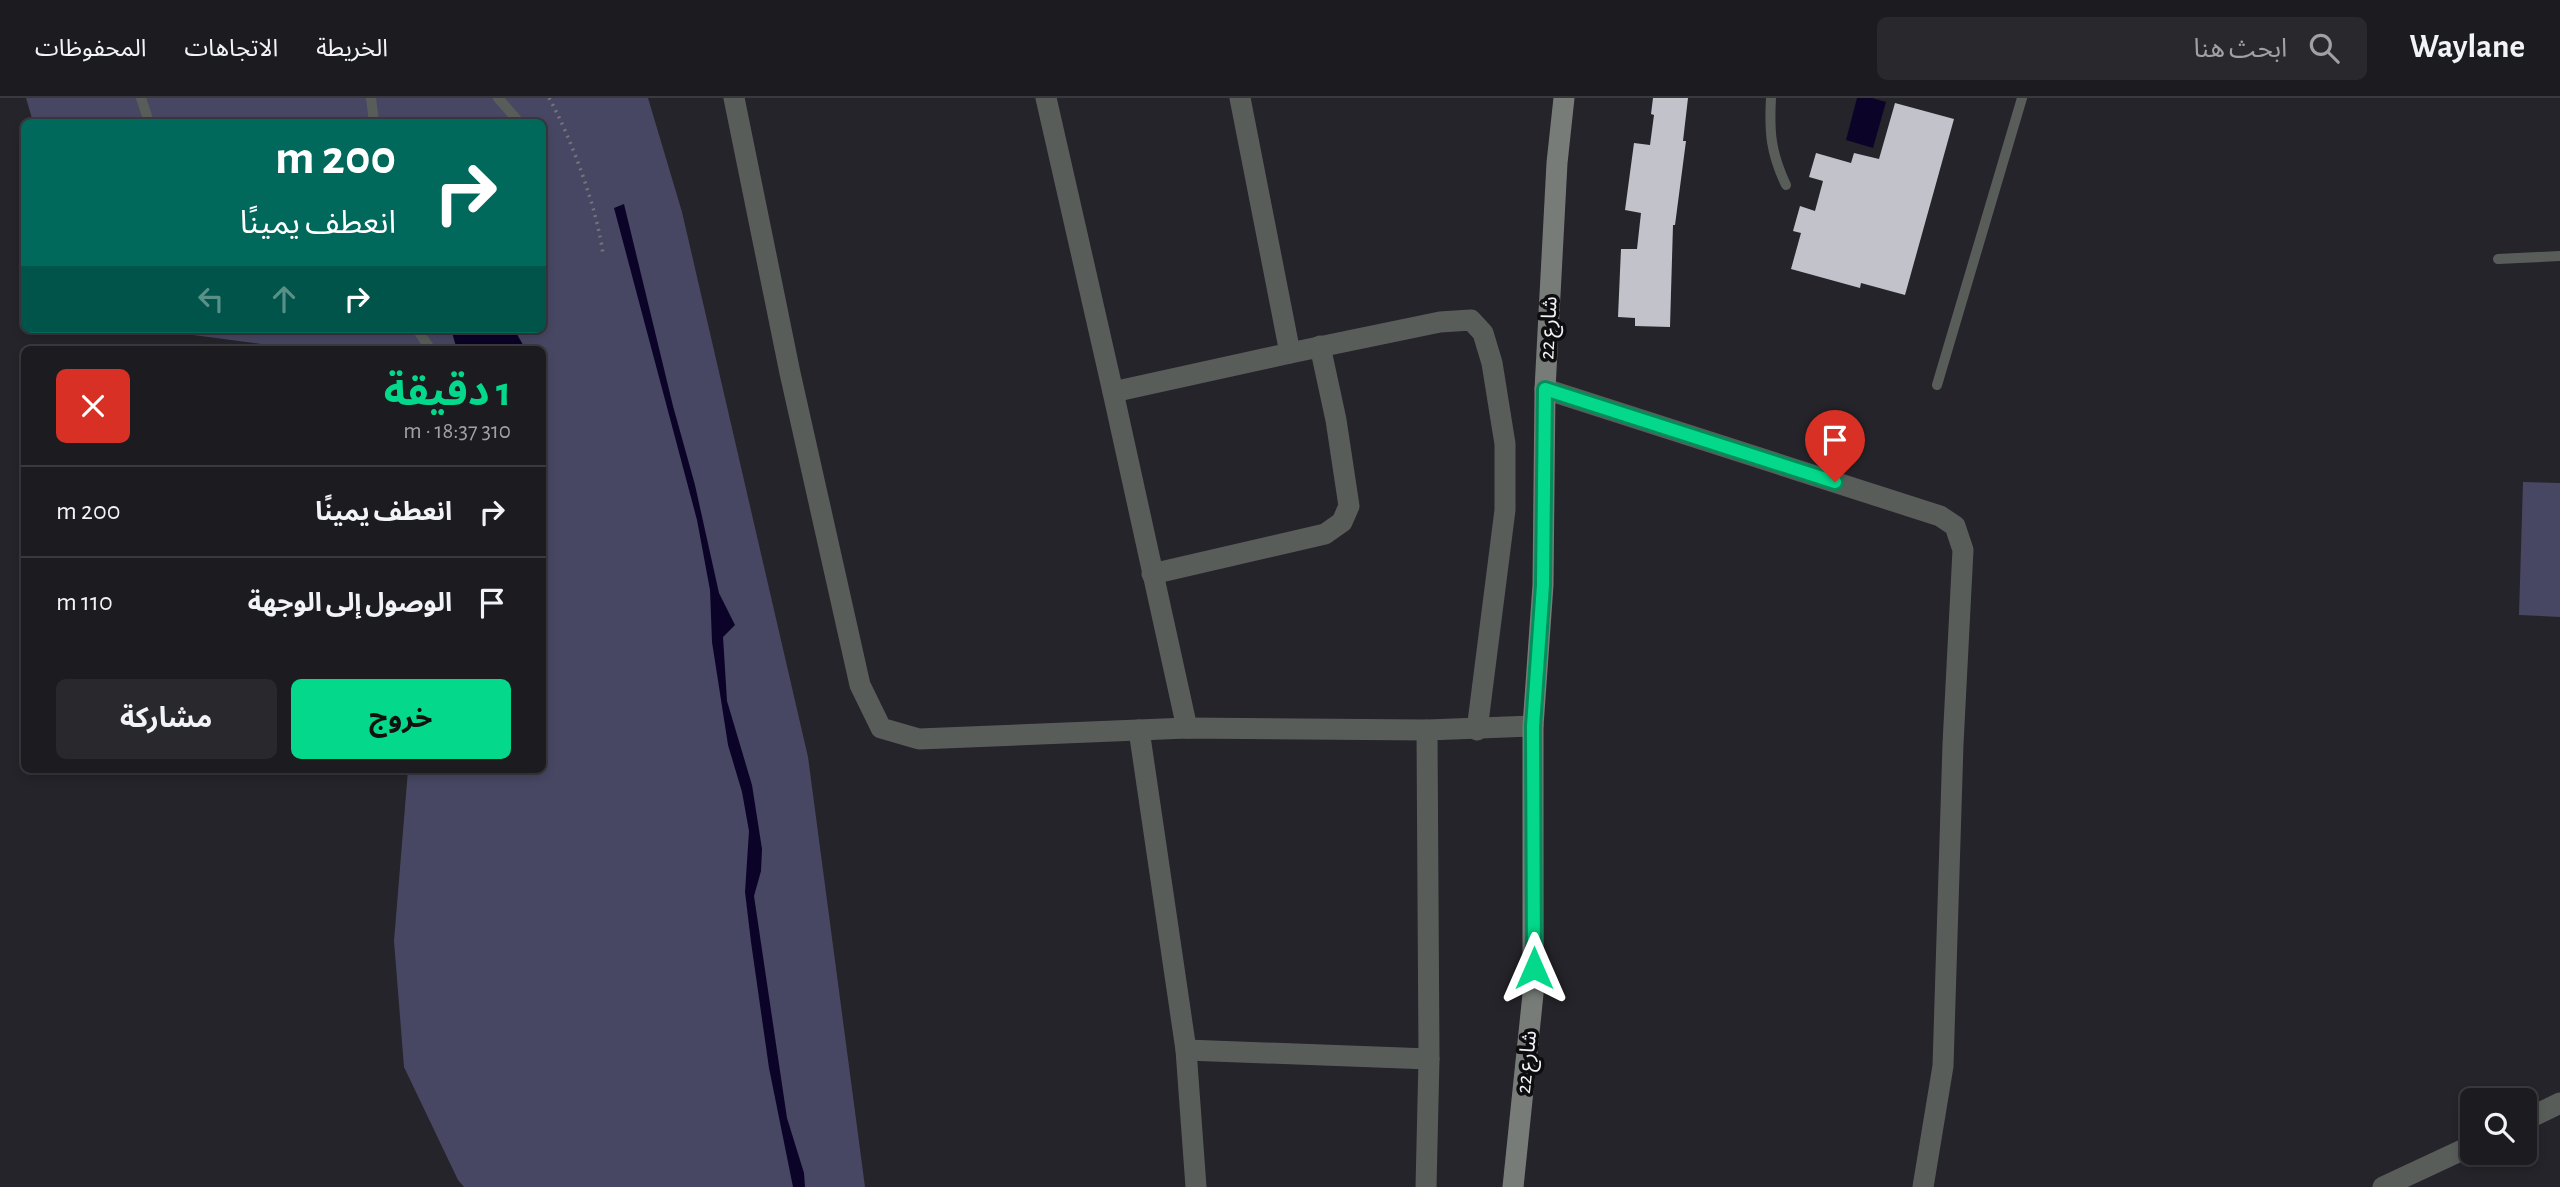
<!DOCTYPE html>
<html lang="ar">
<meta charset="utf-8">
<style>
body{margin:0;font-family:"Alegreya Sans","Noto Sans Arabic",sans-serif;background:#28282d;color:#f1f3f6;direction:rtl;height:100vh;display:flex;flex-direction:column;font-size:26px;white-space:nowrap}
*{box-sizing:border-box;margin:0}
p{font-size:23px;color:#a0a1a5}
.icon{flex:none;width:38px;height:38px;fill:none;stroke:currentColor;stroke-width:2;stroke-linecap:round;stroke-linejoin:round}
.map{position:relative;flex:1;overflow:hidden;direction:ltr}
.details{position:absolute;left:21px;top:248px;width:525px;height:427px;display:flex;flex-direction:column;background:#1b1b20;border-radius:10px;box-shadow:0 4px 10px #0003,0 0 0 2px #39393e;direction:rtl}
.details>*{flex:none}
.top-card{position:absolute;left:21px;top:21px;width:525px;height:214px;border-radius:10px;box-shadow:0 4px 10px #0003,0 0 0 2px #39393e;direction:rtl;background:#00695c;color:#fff;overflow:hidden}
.buttons{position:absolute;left:2460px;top:990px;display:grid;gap:14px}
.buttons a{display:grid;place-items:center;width:77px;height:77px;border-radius:10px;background:#1b1b20;box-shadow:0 4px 10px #0003,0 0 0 2px #39393e;font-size:35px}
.pin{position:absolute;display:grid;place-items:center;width:60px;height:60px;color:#fff;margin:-72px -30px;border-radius:50% 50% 50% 0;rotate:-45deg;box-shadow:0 0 7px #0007}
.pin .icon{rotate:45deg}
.me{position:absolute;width:77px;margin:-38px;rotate:0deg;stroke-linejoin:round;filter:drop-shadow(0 0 5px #0008)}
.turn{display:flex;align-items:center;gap:24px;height:147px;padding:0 35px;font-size:32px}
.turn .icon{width:91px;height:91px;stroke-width:2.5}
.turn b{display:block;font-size:49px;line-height:60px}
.lanes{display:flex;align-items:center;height:66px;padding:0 35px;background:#0003;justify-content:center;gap:35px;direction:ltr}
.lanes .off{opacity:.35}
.round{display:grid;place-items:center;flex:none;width:74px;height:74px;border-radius:10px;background:#28282d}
.overview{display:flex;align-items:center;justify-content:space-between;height:119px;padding:0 35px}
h1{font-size:42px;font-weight:700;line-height:52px;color:#04d98b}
.action{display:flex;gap:14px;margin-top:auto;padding:14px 35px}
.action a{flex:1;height:80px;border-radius:10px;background:#04d98b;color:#111;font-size:28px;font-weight:700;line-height:80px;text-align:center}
.action a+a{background:#28282d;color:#f1f3f6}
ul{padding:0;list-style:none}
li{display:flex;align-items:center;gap:21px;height:91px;padding:0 35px;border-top:2px solid #39393e}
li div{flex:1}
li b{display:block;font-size:26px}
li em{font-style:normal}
header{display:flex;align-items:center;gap:42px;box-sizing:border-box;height:98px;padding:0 35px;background:#1b1b20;border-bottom:2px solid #39393e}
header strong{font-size:33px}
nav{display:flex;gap:38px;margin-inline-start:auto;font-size:24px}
.search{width:490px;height:63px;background:#28282d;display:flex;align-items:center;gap:18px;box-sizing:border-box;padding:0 24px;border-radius:10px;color:#a0a1a5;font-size:26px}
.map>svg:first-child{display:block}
</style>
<header>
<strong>Waylane</strong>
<div class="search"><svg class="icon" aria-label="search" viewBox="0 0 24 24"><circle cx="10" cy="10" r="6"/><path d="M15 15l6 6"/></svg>ابحث هنا</div>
<nav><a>الخريطة</a><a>الاتجاهات</a><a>المحفوظات</a></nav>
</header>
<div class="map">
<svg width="2560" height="1089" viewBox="0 0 2560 1089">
<rect width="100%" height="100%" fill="#24242a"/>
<!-- green -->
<g fill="#484763">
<polygon points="26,0 648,0 682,114 808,659 865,1089 464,1089 458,1082 404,969 394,843 408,672 542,672 542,252 309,252 193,237 184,231 542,231 542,24 33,24"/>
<polygon points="2523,384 2560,385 2560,519 2519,517"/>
</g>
<!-- water -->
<g fill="#0b0428">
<polygon points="1857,0 1872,0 1886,4 1873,50 1846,42"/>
<polygon points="624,106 673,308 695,387 719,495 735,527 723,539 727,603 752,687 762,751 761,773 754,798 787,1020 804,1075 805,1089 793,1089 769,970 751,844 745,794 749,733 742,694 728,647 712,544 710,492 697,422 614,110"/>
<polygon points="451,231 514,231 526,252 457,252"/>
</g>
<!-- building -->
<g fill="#c2c2cb">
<polygon points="1653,0 1688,0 1683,43 1686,43 1675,127 1673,127 1670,229 1635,228 1635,220 1618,219 1621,151 1637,151 1641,115 1625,112 1634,45 1650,47 1654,17 1651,16"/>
<polygon points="1895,5 1954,21 1905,197 1861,185 1860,190 1791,171 1801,135 1793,133 1800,108 1815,113 1823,83 1809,79 1816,55 1851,65 1854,55 1879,61"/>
</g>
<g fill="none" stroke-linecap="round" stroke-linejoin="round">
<!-- path -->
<path stroke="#74747a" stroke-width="3.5" stroke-dasharray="2 5" stroke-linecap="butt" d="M549,0C571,39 598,113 603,157"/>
<!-- lane -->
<g stroke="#595d5a" stroke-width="10">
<polyline points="141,0 149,24"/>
<polyline points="371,0 374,24"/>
<polyline points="498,0 519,24"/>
<path d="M1771,0C1769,35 1771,55 1786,87"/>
<polyline points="2498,161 2560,158"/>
<polyline points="417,231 431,252"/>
<polyline points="1937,287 2022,0"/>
</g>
<!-- street -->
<g stroke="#595d5a" stroke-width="21">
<polyline points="734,0 790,275 860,587 881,630 919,641 1187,630 1427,632 1533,628"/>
<polyline points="1046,0 1113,294"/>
<polyline points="1290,255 1440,224 1471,222 1483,235 1492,265 1505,346 1505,412 1477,632"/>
<polyline points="1545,291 1940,418 1955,428 1963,452 1953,646 1943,968 1923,1089"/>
<polyline points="1152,476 1325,436 1342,424 1349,408 1336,322 1320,248"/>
<polyline points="1187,630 1113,294 1290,255 1240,0"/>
<polyline points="1139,632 1186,952 1196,1089"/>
<polyline points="1186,952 1429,961"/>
<polyline points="2525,1022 2560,1005"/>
<polyline points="1426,1089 1429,961 1427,632"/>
<polyline points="2383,1089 2473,1047"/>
</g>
<!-- secondary -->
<polyline stroke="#777c79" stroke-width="21" points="1513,1089 1533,896 1533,628 1543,487 1545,291 1557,65 1564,0"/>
</g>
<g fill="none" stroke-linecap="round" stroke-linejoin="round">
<!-- route casing -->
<g stroke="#038d5a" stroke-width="18">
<polyline id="route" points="1534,870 1533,628 1543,487 1545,291 1835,384"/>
</g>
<!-- route -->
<use href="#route" stroke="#04d98b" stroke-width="12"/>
</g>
<g text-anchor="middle" stroke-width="7" stroke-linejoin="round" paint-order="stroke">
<!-- street labels -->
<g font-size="21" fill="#f1f1f6" stroke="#0d0d10">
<text transform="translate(1548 230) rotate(-87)" y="7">شارع 22</text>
<text transform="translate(1526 964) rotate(-84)" y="7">شارع 22</text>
</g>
</g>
</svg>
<div class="buttons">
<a><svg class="icon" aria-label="search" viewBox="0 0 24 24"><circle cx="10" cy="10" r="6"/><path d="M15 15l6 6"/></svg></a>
</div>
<div class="pin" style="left:1835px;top:384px;background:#d93025"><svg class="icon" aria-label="arrive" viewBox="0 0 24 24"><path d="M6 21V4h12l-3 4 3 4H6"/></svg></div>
<svg class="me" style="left:1534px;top:870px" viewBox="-20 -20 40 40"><path d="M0-17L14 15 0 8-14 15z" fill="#04d98b" stroke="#fff" stroke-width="4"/></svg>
<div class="top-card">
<div class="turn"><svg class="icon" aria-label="right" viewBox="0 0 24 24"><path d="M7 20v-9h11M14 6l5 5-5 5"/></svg><div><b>200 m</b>انعطف يمينًا</div></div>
<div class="lanes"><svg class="icon off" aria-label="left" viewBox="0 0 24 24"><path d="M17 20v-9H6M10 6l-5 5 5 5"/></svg><svg class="icon off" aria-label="ahead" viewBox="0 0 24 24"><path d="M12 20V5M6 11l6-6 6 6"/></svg><svg class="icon" aria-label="right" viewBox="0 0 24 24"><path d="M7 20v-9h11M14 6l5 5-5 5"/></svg></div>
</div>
<section class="details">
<div class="overview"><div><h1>1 دقيقة</h1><p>310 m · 18:37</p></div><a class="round" style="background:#d93025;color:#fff"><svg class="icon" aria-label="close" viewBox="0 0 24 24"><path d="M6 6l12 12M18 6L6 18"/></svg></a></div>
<ul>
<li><svg class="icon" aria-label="right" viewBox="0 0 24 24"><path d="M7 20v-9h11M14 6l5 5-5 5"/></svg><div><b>انعطف يمينًا</b></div><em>200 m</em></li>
<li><svg class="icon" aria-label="arrive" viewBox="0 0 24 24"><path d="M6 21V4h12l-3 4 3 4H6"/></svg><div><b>الوصول إلى الوجهة</b></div><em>110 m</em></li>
</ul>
<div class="action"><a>خروج</a><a>مشاركة</a></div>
</section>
</div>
